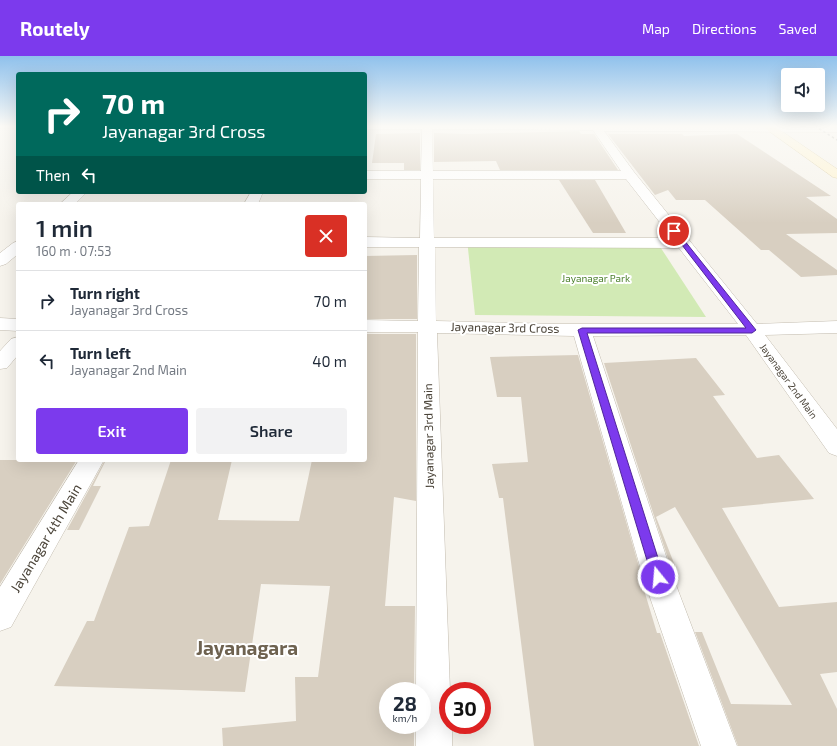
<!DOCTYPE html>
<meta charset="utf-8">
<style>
body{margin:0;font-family:"Exo 2",sans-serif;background:#f2f2f3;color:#1f2937;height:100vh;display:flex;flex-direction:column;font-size:15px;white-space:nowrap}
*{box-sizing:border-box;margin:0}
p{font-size:13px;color:#747a83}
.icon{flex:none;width:22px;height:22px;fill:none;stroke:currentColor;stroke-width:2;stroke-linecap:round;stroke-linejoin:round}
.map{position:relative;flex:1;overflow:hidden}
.details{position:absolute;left:16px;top:146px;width:351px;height:260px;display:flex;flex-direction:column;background:#fff;border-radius:4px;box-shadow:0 4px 16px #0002}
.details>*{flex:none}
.banner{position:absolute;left:16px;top:16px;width:351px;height:122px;border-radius:4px;box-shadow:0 4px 16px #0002;background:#00695c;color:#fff;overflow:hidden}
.buttons{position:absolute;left:781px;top:12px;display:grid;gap:8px}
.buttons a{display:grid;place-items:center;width:44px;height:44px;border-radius:4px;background:#fff;box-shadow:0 4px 16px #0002;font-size:20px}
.speed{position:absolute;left:379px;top:626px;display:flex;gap:8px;font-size:20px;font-weight:700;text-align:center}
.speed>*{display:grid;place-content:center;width:52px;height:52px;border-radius:50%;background:#fff;box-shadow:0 4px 16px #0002;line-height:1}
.speed small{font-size:10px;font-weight:400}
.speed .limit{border:6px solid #d22;background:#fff;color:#111}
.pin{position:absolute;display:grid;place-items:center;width:34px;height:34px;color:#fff;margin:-17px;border:2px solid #fff;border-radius:50%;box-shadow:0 1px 4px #0007}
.me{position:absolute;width:44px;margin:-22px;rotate:343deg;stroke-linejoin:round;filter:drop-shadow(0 0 3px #0008)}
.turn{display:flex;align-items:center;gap:14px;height:84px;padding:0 20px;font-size:18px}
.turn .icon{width:52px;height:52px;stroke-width:2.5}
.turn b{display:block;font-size:28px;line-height:34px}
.then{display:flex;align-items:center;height:38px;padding:0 20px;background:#0003;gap:8px;font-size:15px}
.round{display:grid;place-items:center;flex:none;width:42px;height:42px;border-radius:4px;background:#f2f2f3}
.summary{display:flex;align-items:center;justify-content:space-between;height:68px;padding:0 20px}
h1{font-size:24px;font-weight:600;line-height:30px}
.primary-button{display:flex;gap:8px;margin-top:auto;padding:8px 20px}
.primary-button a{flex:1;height:46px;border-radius:4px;background:#7c3aed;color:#fff;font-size:16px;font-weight:600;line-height:46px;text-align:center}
.primary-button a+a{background:#f2f2f3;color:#1f2937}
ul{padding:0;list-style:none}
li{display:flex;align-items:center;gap:12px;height:60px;padding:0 20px;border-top:1px solid #e0e1e3}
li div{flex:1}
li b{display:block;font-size:15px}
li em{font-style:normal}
header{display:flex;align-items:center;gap:24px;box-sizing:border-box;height:56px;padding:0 20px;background:#7c3aed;color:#fff}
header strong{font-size:19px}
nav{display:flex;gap:22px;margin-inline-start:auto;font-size:14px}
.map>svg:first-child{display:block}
</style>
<header>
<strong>Routely</strong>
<nav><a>Map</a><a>Directions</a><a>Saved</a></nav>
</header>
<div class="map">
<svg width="837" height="690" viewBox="0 0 837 690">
<rect width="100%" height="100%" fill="#f6f3ec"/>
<!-- green -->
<polygon fill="#d2eab5" points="467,183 655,183 706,261 475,259"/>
<!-- building -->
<g fill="#d8cfc1">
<polygon points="579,75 581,78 594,78 618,114 500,114 496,105 434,106 434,77 468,78"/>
<polygon points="420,77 420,114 404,114 404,107 372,107 376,78"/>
<polygon points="608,78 682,78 684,80 737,78 831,140 806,141 837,163 837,177 786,178 837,214 837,219 801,221 769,194 761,194 705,144 676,144 668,134 655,139"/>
<polygon points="559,124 595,124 626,177 593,177"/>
<polygon points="417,199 417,263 365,263 365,200"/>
<polygon points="365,278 416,278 416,445 394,441 385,550 415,550 414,635 388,635 388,669 414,669 414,690 223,690 222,672 296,665 295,621 318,621 330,530 261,528 245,636 54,630 87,565 94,565 129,471 149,470 171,404 232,404 218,464 299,465 312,404 365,404"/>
<polygon points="578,299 640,514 638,514 657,577 660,577 699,690 534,690 503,442 499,442 492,408 528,406 521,341 497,341 490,301"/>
<polygon points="696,302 725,339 713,340 757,402 779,399 814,443 722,452 779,551 837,546 837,616 820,618 837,653 837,690 738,690 695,576 702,576 731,648 792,649 675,451 656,461 677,515 672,515 604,307"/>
<polygon points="0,404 77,404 0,528"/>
<polygon points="105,404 106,404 93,430 101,430 79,474 67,474"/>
</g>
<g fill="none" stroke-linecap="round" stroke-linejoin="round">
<!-- street casing -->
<g stroke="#c2bbae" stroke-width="1">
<g id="street">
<path d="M365,70H837V76L604,75L634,116L757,268L837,265V277L765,279L837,373V400L829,397L746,279L593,280L673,521L737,690H701L643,521L574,280L437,277L450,635H448V669H452V690H416V669H422V635H416L418,276H365V264L418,265L419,191H365V181L420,182L421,123H365V115H421L422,73H365ZM432,73L593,74L621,115H433ZM433,123H626L672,182H434ZM435,191L679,192L738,268H556L436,265Z"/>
<polygon points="73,136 87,136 75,148 60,148"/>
<polygon points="251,136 263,136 258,148 244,148"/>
<polygon points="18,185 18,198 6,208 0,210 0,197 13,187"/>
<polygon points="0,262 18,263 18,275 0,274"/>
<polygon points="18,281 18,299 7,312 0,313 0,295 11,283"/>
<polygon points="79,404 104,404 11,571 0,575 0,531"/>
</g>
</g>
<!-- secondary casing -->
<g stroke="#d6c79b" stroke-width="1">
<polygon id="secondary" points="762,70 774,70 837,113 837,122 833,121"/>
</g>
<!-- street -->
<use href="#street" fill="#fff" fill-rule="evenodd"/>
<!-- secondary -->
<use href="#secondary" fill="#fff3cd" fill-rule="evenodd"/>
<!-- rail -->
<polyline stroke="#9a9a9a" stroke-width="1.5" stroke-dasharray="2.5 2.5" stroke-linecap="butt" points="815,70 837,84"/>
</g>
<!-- sky -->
<linearGradient id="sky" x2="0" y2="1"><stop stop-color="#8fc1ec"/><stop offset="0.42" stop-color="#fbfaf6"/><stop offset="1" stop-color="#fbfaf6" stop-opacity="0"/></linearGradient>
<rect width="837" height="167" fill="url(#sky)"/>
<!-- route -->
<polygon fill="#7c3aed" stroke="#51269a" points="672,174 676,174 756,274 752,277 587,277 664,521 662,525 658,527 653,525 652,521 578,274 582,272 746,272 672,176"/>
<g text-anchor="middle" stroke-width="4" stroke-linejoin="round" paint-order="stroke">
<!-- far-park labels -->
<g font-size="10" fill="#4a7f2a" stroke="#fff">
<text x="596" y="226">Jayanagar Park</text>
</g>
<!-- far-street labels -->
<g font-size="10" fill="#4b4439" stroke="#fff">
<text transform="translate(789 325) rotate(54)" y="4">Jayanagar 2nd Main</text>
</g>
<!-- street labels -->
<g font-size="12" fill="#4b4439" stroke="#fff">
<text transform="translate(505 272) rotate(1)" y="4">Jayanagar 3rd Cross</text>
<text transform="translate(429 380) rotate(-91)" y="4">Jayanagar 3rd Main</text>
</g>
<!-- near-street labels -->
<g font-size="14" fill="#4b4439" stroke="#fff">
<text transform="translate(46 482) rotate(-59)" y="5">Jayanagar 4th Main</text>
</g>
<!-- near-district labels -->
<g font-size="19" font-weight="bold" fill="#6e6250" stroke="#fff">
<text x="247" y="599">Jayanagara</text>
</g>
</g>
</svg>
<div class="buttons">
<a><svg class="icon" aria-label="sound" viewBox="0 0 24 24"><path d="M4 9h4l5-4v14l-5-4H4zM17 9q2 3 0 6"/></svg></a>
</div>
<div class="speed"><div>28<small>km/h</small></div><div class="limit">30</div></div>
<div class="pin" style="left:674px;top:175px;background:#d93025"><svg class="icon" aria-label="arrive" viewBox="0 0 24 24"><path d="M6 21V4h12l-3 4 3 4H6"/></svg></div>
<svg class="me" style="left:658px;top:521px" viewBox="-20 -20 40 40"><circle r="17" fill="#7c3aed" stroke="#fff" stroke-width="3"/><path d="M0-11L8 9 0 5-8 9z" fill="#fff"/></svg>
<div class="banner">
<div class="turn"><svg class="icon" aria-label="right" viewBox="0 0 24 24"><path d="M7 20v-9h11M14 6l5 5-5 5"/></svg><div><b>70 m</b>Jayanagar 3rd Cross</div></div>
<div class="then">Then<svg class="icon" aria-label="left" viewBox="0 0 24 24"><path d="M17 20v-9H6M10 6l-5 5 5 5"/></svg></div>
</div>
<section class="details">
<div class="summary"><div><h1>1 min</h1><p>160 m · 07:53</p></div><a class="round" style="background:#d93025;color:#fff"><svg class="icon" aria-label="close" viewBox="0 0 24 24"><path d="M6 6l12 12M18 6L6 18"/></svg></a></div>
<ul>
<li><svg class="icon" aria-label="right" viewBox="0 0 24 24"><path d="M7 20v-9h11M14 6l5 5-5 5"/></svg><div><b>Turn right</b><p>Jayanagar 3rd Cross</p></div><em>70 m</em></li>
<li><svg class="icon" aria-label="left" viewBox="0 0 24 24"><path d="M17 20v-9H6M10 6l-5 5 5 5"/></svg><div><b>Turn left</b><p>Jayanagar 2nd Main</p></div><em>40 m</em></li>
</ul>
<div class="primary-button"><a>Exit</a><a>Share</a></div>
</section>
</div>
